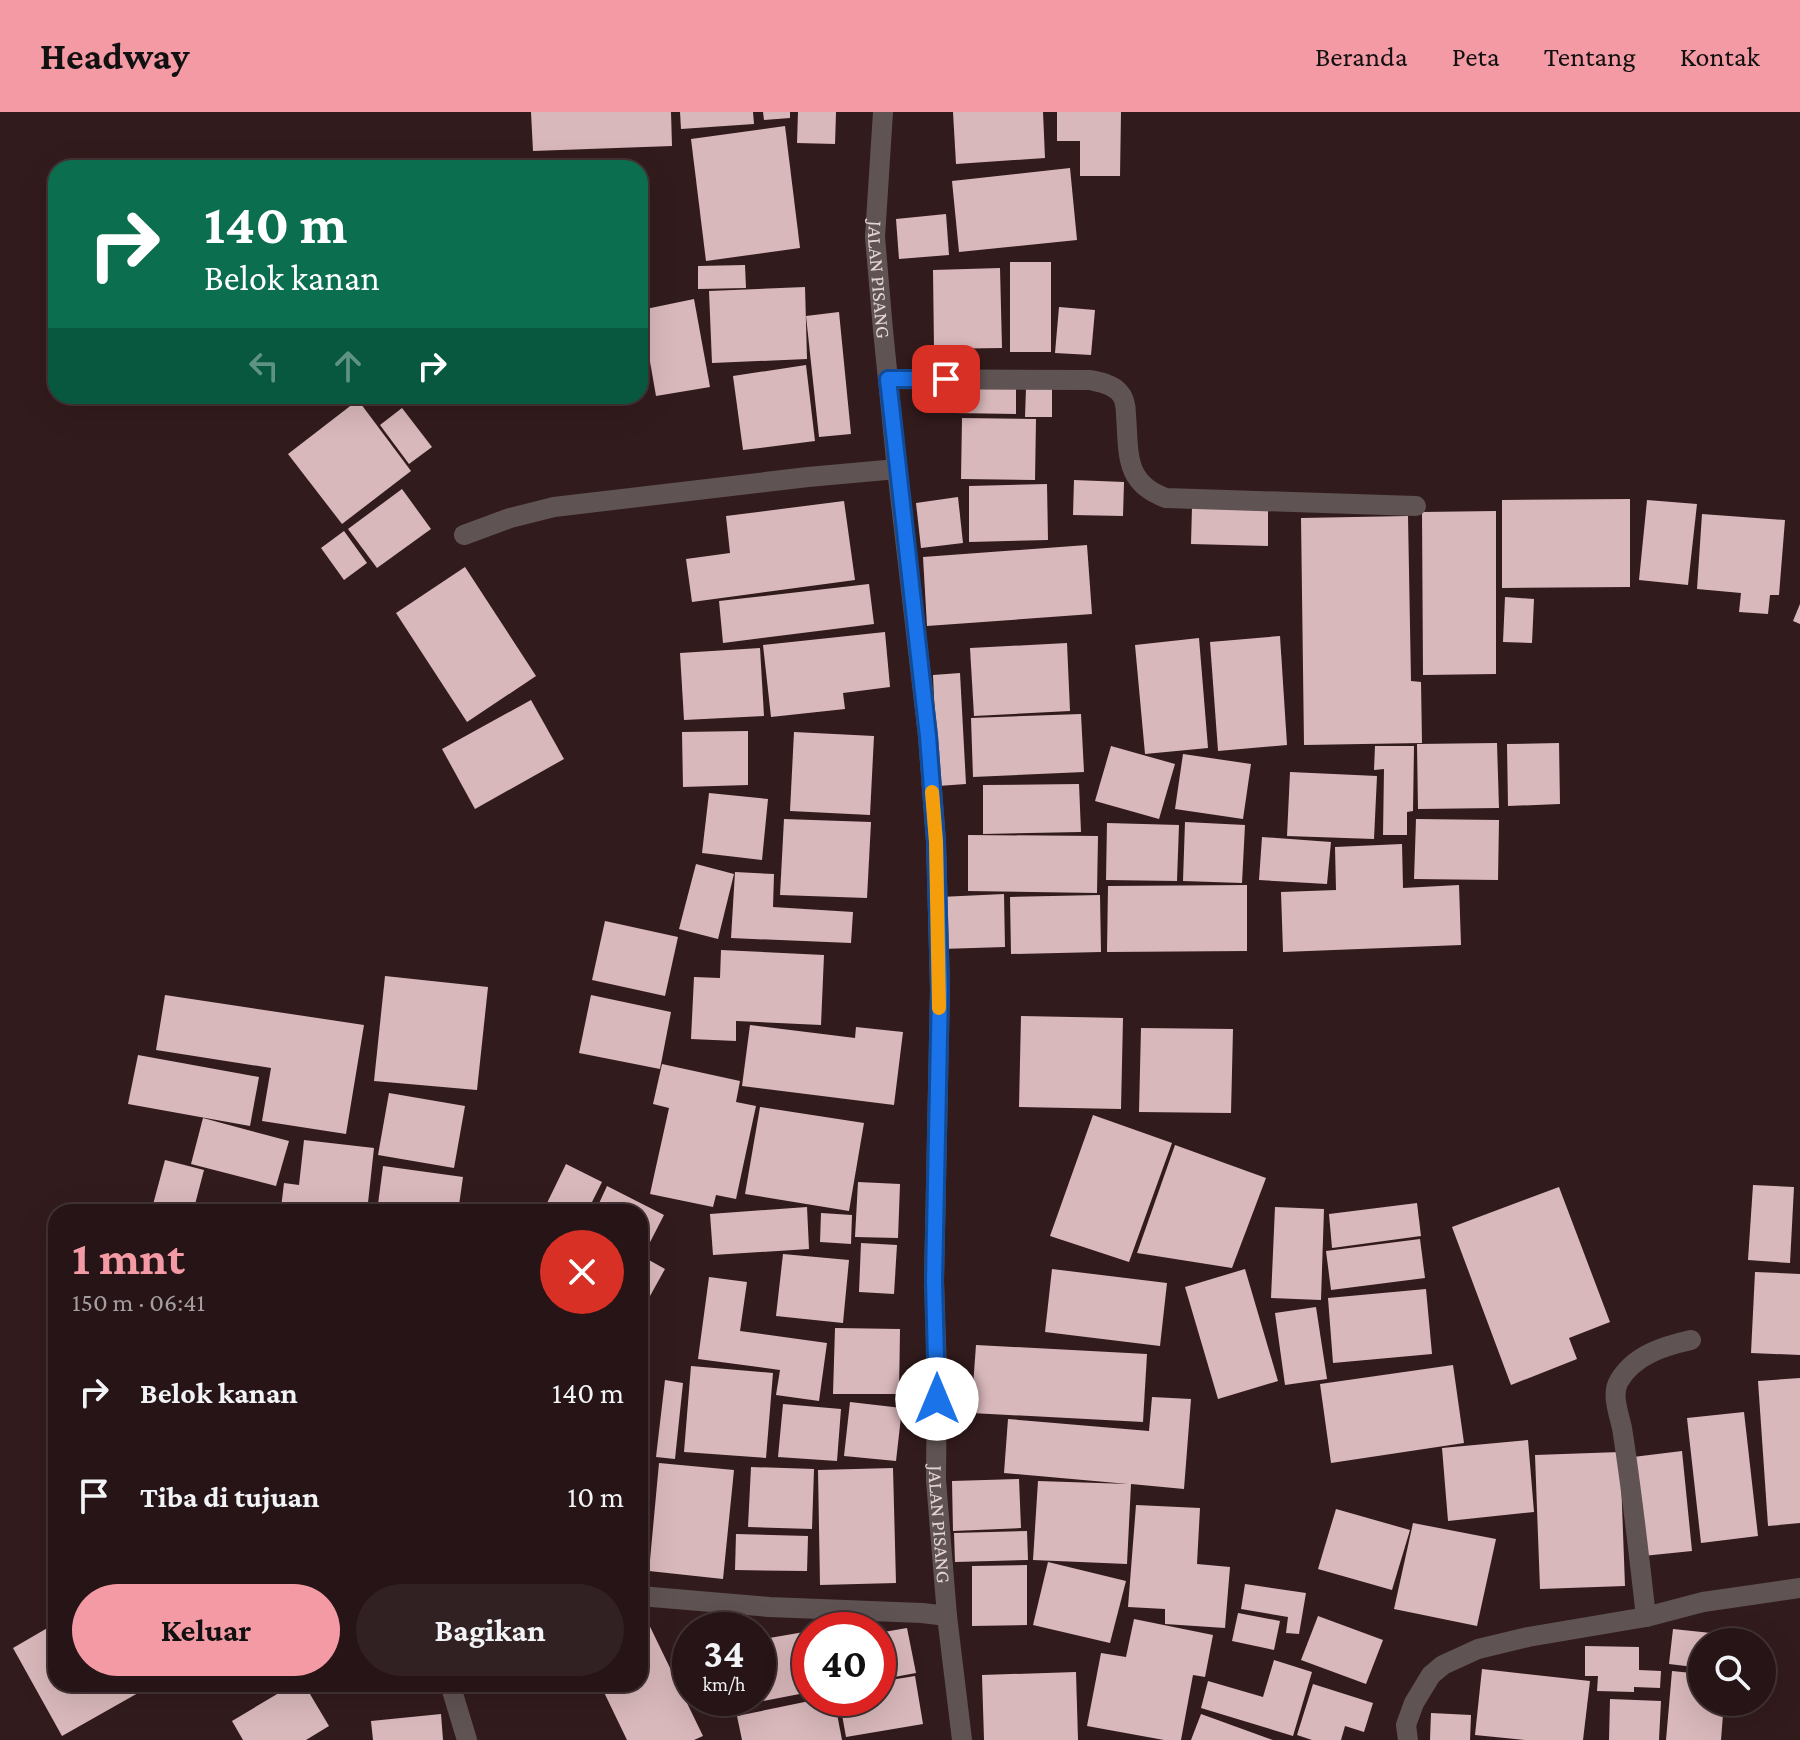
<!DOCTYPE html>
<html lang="id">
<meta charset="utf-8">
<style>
body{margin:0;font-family:"Crimson Pro",serif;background:#322123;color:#f1f3f6;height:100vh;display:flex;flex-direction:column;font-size:30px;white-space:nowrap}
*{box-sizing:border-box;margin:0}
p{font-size:26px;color:#a49ea1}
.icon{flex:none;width:44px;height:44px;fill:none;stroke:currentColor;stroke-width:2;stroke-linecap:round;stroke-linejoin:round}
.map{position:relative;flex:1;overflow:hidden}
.sheet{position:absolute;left:48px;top:1092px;width:600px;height:488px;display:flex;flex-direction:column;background:#261416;border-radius:24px;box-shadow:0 8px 32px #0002,0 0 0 2px #423335}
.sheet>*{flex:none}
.top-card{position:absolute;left:48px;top:48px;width:600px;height:244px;border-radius:24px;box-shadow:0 8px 32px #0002,0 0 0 2px #423335;background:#0b6e4f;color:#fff;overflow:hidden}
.tools{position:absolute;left:1688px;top:1516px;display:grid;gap:16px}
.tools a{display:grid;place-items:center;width:88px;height:88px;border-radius:50%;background:#261416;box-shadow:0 8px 32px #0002,0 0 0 2px #423335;font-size:40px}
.speed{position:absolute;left:672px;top:1500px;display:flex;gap:16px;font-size:40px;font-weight:700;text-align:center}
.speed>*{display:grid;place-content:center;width:104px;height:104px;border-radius:50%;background:#261416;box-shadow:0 8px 32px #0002,0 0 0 2px #423335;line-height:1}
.speed small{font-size:20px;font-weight:400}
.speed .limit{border:12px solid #d22;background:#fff;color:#111}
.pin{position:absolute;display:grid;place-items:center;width:68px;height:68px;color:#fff;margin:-34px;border-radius:16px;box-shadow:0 4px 12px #0006}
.me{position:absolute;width:88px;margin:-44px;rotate:0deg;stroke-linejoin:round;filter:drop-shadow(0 0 6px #0008)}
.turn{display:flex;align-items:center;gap:28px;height:168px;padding:0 24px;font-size:36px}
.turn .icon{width:104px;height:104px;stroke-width:2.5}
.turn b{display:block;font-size:56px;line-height:68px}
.lanes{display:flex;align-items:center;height:76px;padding:0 24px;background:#0003;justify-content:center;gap:40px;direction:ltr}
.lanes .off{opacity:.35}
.round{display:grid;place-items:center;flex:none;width:84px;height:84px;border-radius:42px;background:#322123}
.overview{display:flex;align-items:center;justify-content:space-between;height:136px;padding:0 24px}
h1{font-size:48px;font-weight:700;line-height:60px;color:#f49aa4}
.cta{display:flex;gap:16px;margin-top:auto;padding:16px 24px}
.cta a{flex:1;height:92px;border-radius:48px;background:#f49aa4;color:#111;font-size:32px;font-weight:700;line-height:92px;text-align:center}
.cta a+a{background:#322123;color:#f1f3f6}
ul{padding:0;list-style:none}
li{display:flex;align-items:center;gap:24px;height:104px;padding:0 24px}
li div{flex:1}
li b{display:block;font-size:30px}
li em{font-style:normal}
header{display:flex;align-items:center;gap:48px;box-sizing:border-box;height:112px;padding:0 40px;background:#f49aa4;color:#111}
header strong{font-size:38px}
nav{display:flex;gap:44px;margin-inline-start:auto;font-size:28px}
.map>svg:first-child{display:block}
</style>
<header>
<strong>Headway</strong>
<nav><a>Beranda</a><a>Peta</a><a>Tentang</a><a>Kontak</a></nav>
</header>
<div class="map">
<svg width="1800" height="1628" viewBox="0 0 1800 1628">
<rect width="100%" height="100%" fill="#321b1d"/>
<!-- building -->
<g fill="#d9b8bb">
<polygon points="531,0 671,0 672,34 533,39"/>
<polygon points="680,0 753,0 754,12 681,17"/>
<polygon points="763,0 790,0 790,6 764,8"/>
<polygon points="798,0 836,0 835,32 797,31"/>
<polygon points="953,0 1043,0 1045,46 956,52"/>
<polygon points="1057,0 1121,0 1120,64 1080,64 1080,29 1057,29"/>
<polygon points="785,14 800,136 706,149 691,27"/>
<polygon points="1070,56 1077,128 959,140 952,69"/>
<polygon points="946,102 949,143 899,147 896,107"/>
<rect x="1010" y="150" width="41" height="90"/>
<polygon points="745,153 746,176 698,177 698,154"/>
<polygon points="1000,156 1002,236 934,237 933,158"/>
<polygon points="805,175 807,247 712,251 709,179"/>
<polygon points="694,187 710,275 656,284 641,198"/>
<polygon points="1059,195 1095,198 1091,243 1055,241"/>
<polygon points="839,200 851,322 819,325 806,204"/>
<polygon points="806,253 815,329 743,338 733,264"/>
<polygon points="954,274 1016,275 1016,302 954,301"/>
<polygon points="1026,276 1052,276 1052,305 1025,305"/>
<polygon points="358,288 411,359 342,412 288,342"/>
<polygon points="402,296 432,335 409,352 380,313"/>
<polygon points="962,306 1036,307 1035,368 961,367"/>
<polygon points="1074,368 1124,370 1123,404 1073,403"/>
<polygon points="1047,372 1048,428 969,430 969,374"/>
<polygon points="402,377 431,417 377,456 348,417"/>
<polygon points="958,385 963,431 921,436 916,391"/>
<polygon points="1630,387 1630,475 1502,476 1502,388"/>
<polygon points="1647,388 1697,392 1688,473 1639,468"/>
<polygon points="844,389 855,468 692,490 686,447 730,441 726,404"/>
<polygon points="1192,395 1268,397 1268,434 1191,432"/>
<polygon points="1496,399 1496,562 1423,563 1422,400"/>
<polygon points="1702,402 1785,408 1779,483 1770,483 1768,502 1739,500 1741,481 1697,477"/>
<polygon points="1408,404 1411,569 1421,570 1422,631 1304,633 1301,406"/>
<polygon points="344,419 367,451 344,468 321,436"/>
<polygon points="1087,433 1092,502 927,514 923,445"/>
<polygon points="465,455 536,564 467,610 396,501"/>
<polygon points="869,472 874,512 723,531 719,489"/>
<polygon points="1505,485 1534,487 1532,531 1503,530"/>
<polygon points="1800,492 1800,512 1793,509"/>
<polygon points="885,520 890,575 843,581 845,597 771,605 763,533"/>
<polygon points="1280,524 1287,633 1218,639 1210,530"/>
<polygon points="1199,526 1208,636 1145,642 1135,533"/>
<polygon points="1067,531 1070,599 974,604 970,536"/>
<polygon points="760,536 764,604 684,608 680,541"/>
<polygon points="960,561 966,672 938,674 933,563"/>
<polygon points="531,588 564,647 475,697 442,637"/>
<polygon points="1081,602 1084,660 973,665 971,606"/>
<polygon points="748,619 748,673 683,675 682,620"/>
<polygon points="794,620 874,624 870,703 790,699"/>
<polygon points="1497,631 1499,696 1418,697 1417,632"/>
<polygon points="1559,631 1560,692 1508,694 1507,632"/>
<polygon points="1111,634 1175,652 1159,707 1095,689"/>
<polygon points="1375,634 1414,634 1413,699 1407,700 1407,723 1383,723 1384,657 1374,658"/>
<polygon points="1183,642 1251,652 1243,707 1175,697"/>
<polygon points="1290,660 1377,664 1374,727 1287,724"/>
<polygon points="1079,672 1081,720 983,722 983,673"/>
<polygon points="709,681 768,687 762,748 702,741"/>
<polygon points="784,707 871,710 867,786 780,783"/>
<polygon points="1416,707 1499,708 1498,768 1414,767"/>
<polygon points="1185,710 1245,713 1242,771 1183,769"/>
<polygon points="1107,711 1179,713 1177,769 1106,768"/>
<polygon points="968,723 1098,724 1097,781 968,779"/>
<polygon points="1262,725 1331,730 1327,772 1259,768"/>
<polygon points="1402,732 1403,776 1459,773 1461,833 1283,840 1281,780 1336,778 1335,735"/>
<polygon points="696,752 734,762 718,827 679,817"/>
<polygon points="735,760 774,762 773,795 853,800 851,831 731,826"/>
<polygon points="1247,773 1247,839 1107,840 1108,774"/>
<polygon points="1004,782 1005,835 941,837 940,785"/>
<polygon points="1100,783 1101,840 1011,842 1010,785"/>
<polygon points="605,809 678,825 665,884 592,868"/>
<polygon points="721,838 824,843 821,913 736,909 736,929 691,927 694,865 720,866"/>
<polygon points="385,864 488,875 477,978 374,969"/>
<polygon points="165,883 364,913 346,1022 262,1009 271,956 156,938"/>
<polygon points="591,883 671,900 660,957 579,941"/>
<polygon points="1021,904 1123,906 1121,997 1019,995"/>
<polygon points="750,913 855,926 856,915 903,920 894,993 742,974"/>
<polygon points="1141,916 1233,917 1231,1001 1139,1000"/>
<polygon points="138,943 259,965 250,1014 128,992"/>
<polygon points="662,952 740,969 736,990 756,994 736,1087 716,1083 713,1095 650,1082 669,996 653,992"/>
<polygon points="389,981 465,994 454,1056 378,1043"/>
<polygon points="760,995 864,1011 849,1099 745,1082"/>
<polygon points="1093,1003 1172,1031 1129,1150 1050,1124"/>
<polygon points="203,1006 289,1029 276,1074 191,1052"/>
<polygon points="304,1028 374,1036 367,1100 295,1100 296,1097 281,1096 284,1071 299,1073"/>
<polygon points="1175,1033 1266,1066 1232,1156 1137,1141"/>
<polygon points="165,1048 204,1058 193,1100 151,1100"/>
<polygon points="566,1052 602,1070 587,1100 567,1100 547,1091"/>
<polygon points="383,1054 463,1065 458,1100 377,1100"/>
<polygon points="858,1070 900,1072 898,1126 855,1125"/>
<polygon points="1753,1073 1794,1075 1790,1151 1748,1148"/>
<polygon points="607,1074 664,1103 647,1136 640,1133 640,1100 595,1100"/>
<polygon points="1559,1075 1610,1210 1569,1226 1577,1247 1511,1273 1452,1115"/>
<polygon points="1417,1091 1421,1124 1332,1136 1329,1102"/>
<polygon points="539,1093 552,1100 535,1100"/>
<polygon points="807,1095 809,1137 713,1143 710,1102"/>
<polygon points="1275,1095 1324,1097 1321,1188 1271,1186"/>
<polygon points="821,1101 852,1103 851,1132 820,1130"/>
<polygon points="1420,1127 1425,1166 1331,1178 1326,1139"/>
<polygon points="861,1131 897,1133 894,1182 859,1180"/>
<polygon points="783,1142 849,1148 843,1211 776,1204"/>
<polygon points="640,1143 665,1157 640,1202"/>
<polygon points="1052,1157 1167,1171 1160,1234 1045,1220"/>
<polygon points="1245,1157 1278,1269 1218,1287 1185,1175"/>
<polygon points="1755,1160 1800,1162 1800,1243 1751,1241"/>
<polygon points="709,1165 747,1170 740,1219 827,1231 819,1289 776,1283 780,1258 698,1247"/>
<polygon points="1426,1177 1432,1242 1333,1251 1328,1186"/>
<polygon points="1316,1195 1327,1267 1285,1273 1275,1201"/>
<polygon points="835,1216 900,1217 899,1282 833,1282"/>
<polygon points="976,1233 1147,1242 1143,1310 971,1301"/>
<polygon points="1453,1253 1464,1331 1331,1351 1320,1272"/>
<polygon points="691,1254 773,1261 766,1346 684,1340"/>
<polygon points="1800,1266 1800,1411 1768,1414 1758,1269"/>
<polygon points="665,1268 683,1271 675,1347 656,1345"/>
<polygon points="1152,1285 1191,1287 1184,1377 1131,1372 1127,1452 1033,1448 1038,1369 1128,1372 1004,1361 1008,1307 1149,1319"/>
<polygon points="850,1290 902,1296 896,1349 844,1344"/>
<polygon points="783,1292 841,1297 837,1349 778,1345"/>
<polygon points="1744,1300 1758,1424 1701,1431 1687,1306"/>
<polygon points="1528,1328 1534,1400 1448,1409 1442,1336"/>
<polygon points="1682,1339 1692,1439 1643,1444 1633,1345"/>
<polygon points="1620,1340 1625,1474 1540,1477 1535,1343"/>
<polygon points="659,1351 734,1358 723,1467 649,1459"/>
<polygon points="751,1355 814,1357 812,1417 748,1415"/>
<polygon points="893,1356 896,1471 820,1473 818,1358"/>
<polygon points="1019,1367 1021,1416 953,1419 952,1369"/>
<polygon points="1136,1393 1200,1396 1197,1452 1230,1455 1225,1516 1165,1512 1165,1497 1128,1495"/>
<polygon points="1336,1397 1410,1418 1392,1478 1318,1457"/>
<polygon points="1413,1411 1496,1427 1477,1514 1394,1497"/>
<polygon points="1027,1419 1028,1448 955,1450 954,1421"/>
<polygon points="736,1422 808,1424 807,1459 735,1458"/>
<polygon points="1048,1450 1126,1469 1110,1531 1033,1513"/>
<polygon points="1027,1453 1027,1513 972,1514 972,1454"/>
<polygon points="1245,1472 1306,1481 1299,1522 1286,1521 1288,1505 1241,1497"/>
<polygon points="56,1476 56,1500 46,1482"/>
<polygon points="640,1494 703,1624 694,1628 627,1628 600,1572 640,1572"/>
<polygon points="1238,1501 1280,1509 1274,1538 1232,1529"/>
<polygon points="1318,1504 1383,1528 1366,1572 1301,1548"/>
<polygon points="872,1507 874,1518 821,1518 821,1516"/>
<polygon points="1134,1507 1213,1523 1205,1565 1193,1563 1181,1628 1164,1628 1087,1614 1101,1541 1126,1545"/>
<polygon points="56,1511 56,1572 154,1572 62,1624 13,1536"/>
<polygon points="907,1516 916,1561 878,1568 878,1521"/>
<polygon points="1673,1517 1740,1524 1739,1530 1702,1530 1702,1556 1669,1552"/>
<polygon points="810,1519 810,1580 748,1592 747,1586 758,1586 758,1528"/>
<polygon points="1585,1534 1639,1535 1639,1558 1661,1559 1660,1576 1634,1575 1634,1580 1597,1579 1598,1564 1585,1564"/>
<polygon points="1274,1548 1312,1560 1293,1624 1201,1596 1208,1569 1263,1585"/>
<polygon points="1482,1557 1590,1569 1583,1628 1525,1628 1475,1623"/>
<polygon points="1672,1559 1702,1562 1702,1590 1724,1590 1721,1628 1666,1628"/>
<polygon points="1076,1560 1078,1628 984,1628 982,1563"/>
<polygon points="915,1564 923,1612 846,1625 839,1586 878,1586 878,1570"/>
<polygon points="294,1572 304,1572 329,1614 306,1628 243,1628 232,1609"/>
<polygon points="362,1572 387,1572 366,1581"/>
<polygon points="1313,1572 1373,1591 1364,1620 1345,1614 1341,1628 1312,1628 1297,1623"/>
<polygon points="824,1586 834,1586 842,1628 742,1628 737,1604"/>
<polygon points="1610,1587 1661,1589 1659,1628 1609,1628"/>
<polygon points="1431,1601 1471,1603 1470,1628 1430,1628"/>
<polygon points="441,1602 443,1628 373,1628 371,1609"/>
<polygon points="1201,1602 1273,1628 1191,1628"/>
</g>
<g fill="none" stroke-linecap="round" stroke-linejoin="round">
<!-- minor -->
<g stroke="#605354" stroke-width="20">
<path id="s1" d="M883,0L875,125L883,218L897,357L928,624L936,730L940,877L934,1169L937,1260L936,1368L947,1504L962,1628"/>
<path d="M888,267L1090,268C1099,270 1112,272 1119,280C1125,286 1126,296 1126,303C1129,342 1124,371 1166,386L1416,394"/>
<polyline points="464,423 510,406 554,395 808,365 897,357"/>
<polyline points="640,1484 769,1495 922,1501 947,1504"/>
<path d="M1646,1505C1639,1442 1632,1379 1622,1316C1619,1302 1611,1282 1619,1269C1634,1243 1664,1234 1691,1228"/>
<polyline points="450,1572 467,1628"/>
<polyline points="1408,1628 1406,1613 1414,1591 1431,1563 1443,1553 1478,1537 1528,1525 1646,1505 1703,1490 1800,1476"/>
</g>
</g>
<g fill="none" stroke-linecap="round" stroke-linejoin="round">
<!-- route casing -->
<g stroke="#114b97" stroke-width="20">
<polyline id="route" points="937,1287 934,1169 940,877 936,730 928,624 888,267 946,267"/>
</g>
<!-- route -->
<use href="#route" stroke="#1a73e8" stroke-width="14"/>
<!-- slow -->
<polyline stroke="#f59e0b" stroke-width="14" points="932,680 936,730 939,896"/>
</g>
<g text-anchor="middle" stroke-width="8" stroke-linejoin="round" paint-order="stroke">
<!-- street labels -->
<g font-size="20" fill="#e5d4d5" stroke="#281114">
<text dy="7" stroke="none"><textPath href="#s1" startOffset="168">JALAN PISANG</textPath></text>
<text dy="7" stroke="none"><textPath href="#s1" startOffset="1416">JALAN PISANG</textPath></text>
</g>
</g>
</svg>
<div class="tools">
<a><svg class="icon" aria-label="search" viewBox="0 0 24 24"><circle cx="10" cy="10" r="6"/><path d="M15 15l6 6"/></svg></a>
</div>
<div class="speed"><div>34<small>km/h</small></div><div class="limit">40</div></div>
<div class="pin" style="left:946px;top:267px;background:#d93025"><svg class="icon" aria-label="arrive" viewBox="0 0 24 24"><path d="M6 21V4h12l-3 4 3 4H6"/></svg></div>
<svg class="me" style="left:937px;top:1287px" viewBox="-20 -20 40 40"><circle r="19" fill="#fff"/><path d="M0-13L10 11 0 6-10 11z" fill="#1a73e8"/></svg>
<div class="top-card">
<div class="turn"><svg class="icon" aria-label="right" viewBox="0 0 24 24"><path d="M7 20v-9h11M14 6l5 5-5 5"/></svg><div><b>140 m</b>Belok kanan</div></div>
<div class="lanes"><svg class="icon off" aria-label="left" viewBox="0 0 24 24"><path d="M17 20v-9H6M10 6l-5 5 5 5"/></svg><svg class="icon off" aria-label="ahead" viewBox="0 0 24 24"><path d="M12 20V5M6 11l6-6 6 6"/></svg><svg class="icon" aria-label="right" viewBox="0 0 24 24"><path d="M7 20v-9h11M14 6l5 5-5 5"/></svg></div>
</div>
<section class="sheet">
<div class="overview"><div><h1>1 mnt</h1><p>150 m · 06:41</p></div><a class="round" style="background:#d93025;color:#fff"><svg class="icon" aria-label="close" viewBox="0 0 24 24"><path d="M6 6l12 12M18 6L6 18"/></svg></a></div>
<ul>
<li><svg class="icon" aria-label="right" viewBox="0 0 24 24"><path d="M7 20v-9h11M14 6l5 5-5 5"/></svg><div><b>Belok kanan</b></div><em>140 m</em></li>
<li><svg class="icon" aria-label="arrive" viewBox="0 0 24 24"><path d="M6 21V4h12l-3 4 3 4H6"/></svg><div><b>Tiba di tujuan</b></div><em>10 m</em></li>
</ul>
<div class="cta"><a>Keluar</a><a>Bagikan</a></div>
</section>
</div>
